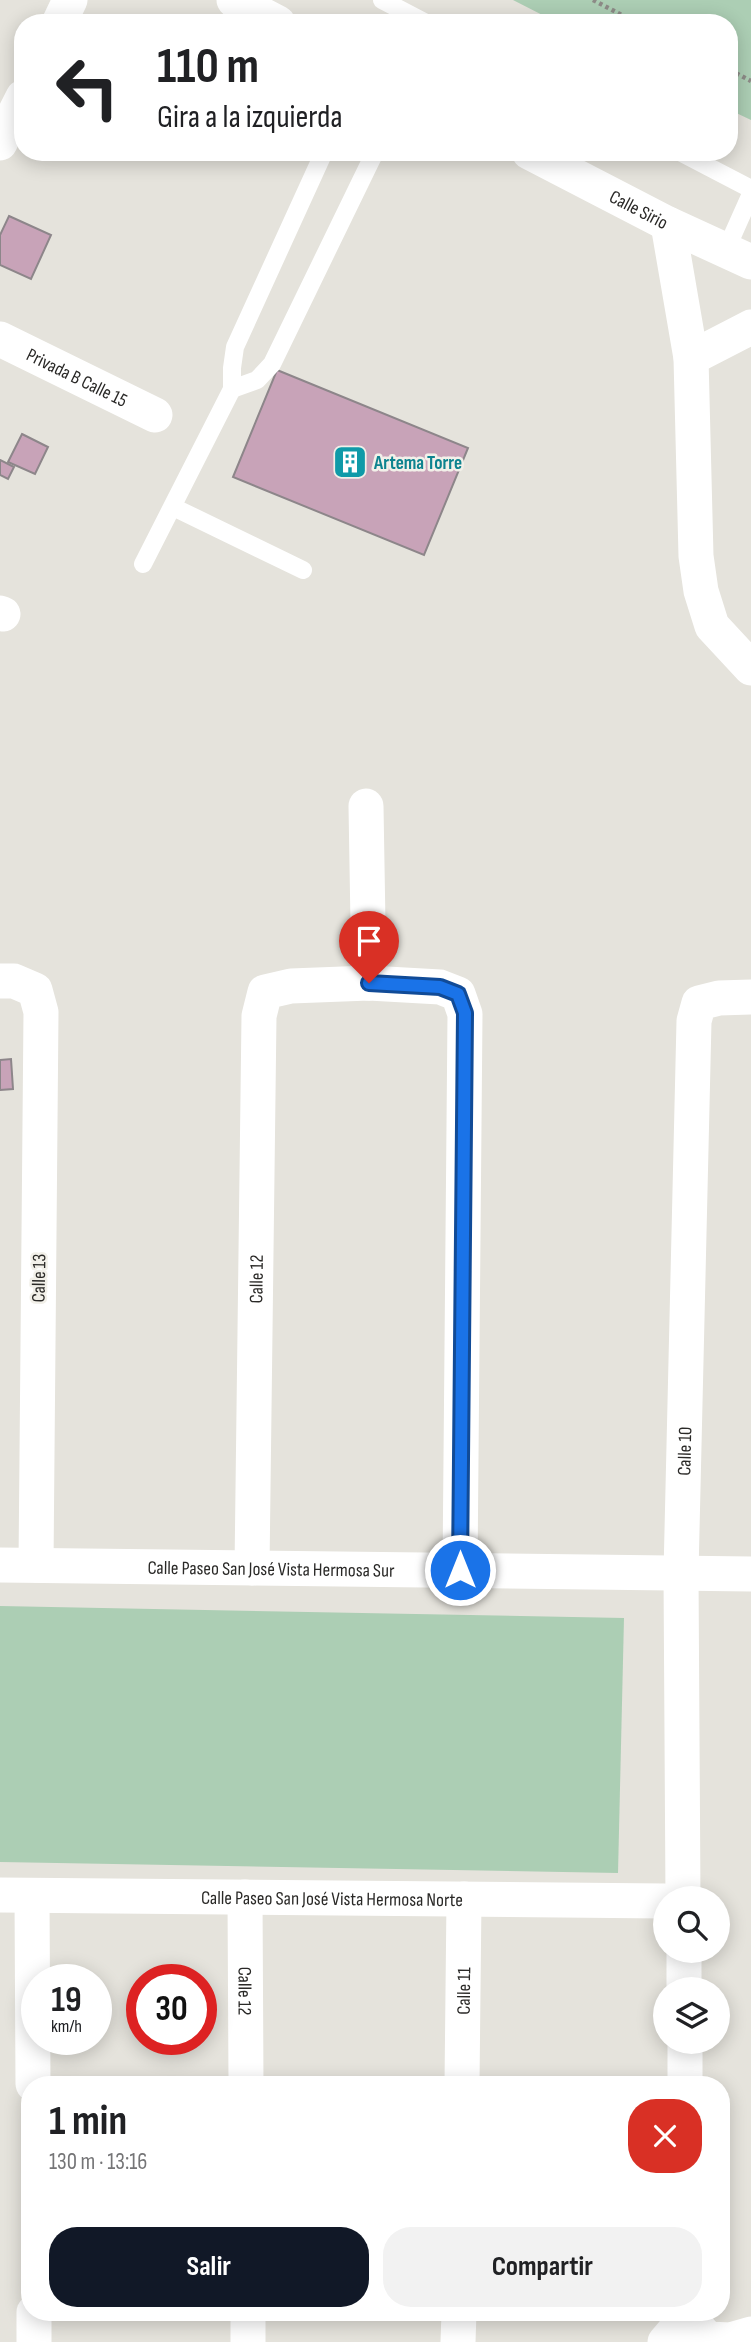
<!DOCTYPE html>
<html lang="es">
<meta charset="utf-8">
<style>
body{margin:0;font-family:"Sofia Sans Condensed",sans-serif;background:#f2f2f2;color:#202124;height:100vh;display:flex;flex-direction:column;font-size:26px;white-space:nowrap}
*{box-sizing:border-box;margin:0}
p{font-size:23px;color:#757577}
.icon{flex:none;width:38px;height:38px;fill:none;stroke:currentColor;stroke-width:2;stroke-linecap:round;stroke-linejoin:round}
.map{position:relative;flex:1;overflow:hidden}
.drawer{position:absolute;left:21px;top:2076px;width:709px;height:245px;display:flex;flex-direction:column;background:#fff;border-radius:28px;box-shadow:0 4px 18px #0003}
.drawer>*{flex:none}
.guide{position:absolute;left:14px;top:14px;width:724px;height:147px;border-radius:28px;box-shadow:0 4px 18px #0003;background:#fff;color:#202124;overflow:hidden}
.controls{position:absolute;left:653px;top:1886px;display:grid;gap:14px}
.controls a{display:grid;place-items:center;width:77px;height:77px;border-radius:50%;background:#fff;box-shadow:0 4px 18px #0003;font-size:35px}
.speed{position:absolute;left:21px;top:1964px;display:flex;gap:14px;font-size:35px;font-weight:700;text-align:center}
.speed>*{display:grid;place-content:center;width:91px;height:91px;border-radius:50%;background:#fff;box-shadow:0 4px 18px #0003;line-height:1}
.speed small{font-size:18px;font-weight:400}
.speed .limit{border:10px solid #d22;background:#fff;color:#111}
.pin{position:absolute;display:grid;place-items:center;width:60px;height:60px;color:#fff;margin:-72px -30px;border-radius:50% 50% 50% 0;rotate:-45deg;box-shadow:0 0 7px #0007}
.pin .icon{rotate:45deg}
.me{position:absolute;width:77px;margin:-38px;rotate:0deg;stroke-linejoin:round;filter:drop-shadow(0 0 5px #0008)}
.turn{display:flex;align-items:center;gap:24px;height:147px;padding:0 28px;font-size:32px}
.turn .icon{width:91px;height:91px;stroke-width:2.5}
.turn b{display:block;font-size:49px;line-height:60px}
.round{display:grid;place-items:center;flex:none;width:74px;height:74px;border-radius:28px;background:#f2f2f2}
.headline{display:flex;align-items:center;justify-content:space-between;height:119px;padding:0 28px}
h1{font-size:42px;font-weight:700;line-height:52px}
.button{display:flex;gap:14px;margin-top:auto;padding:14px 28px}
.button a{flex:1;height:80px;border-radius:28px;background:#111827;color:#fff;font-size:28px;font-weight:700;line-height:80px;text-align:center}
.button a+a{background:#f2f2f2;color:#202124}
.map>svg:first-child{display:block}
</style>
<div class="map">
<svg width="751" height="2342" viewBox="0 0 751 2342">
<rect width="100%" height="100%" fill="#e5e3dc"/>
<!-- green -->
<g fill="#acceb4">
<polygon points="513,0 751,0 751,120 730,110 730,23 558,23"/>
<polygon points="0,1606 624,1618 618,1873 0,1862"/>
</g>
<!-- building -->
<g fill="#c8a3b8" stroke="#8d868a" stroke-width="2">
<polygon points="9,216 51,235 31,279 0,265 0,235"/>
<polygon points="277,370 468,448 424,555 233,477"/>
<polygon points="22,434 48,447 35,474 8,462"/>
<polygon points="0,460 14,467 8,479 0,475"/>
<polygon points="11,1059 13,1089 0,1090 0,1060"/>
</g>
<g fill="none" stroke-linecap="round" stroke-linejoin="round">
<!-- path -->
<g stroke="#8d8b87" stroke-width="4.5" stroke-dasharray="3.5 3.5" stroke-linecap="butt">
<polyline points="593,0 637,23"/>
<polyline points="730,70 751,81"/>
</g>
<!-- service -->
<g stroke="#fff" stroke-width="18">
<polyline points="382,0 426,23"/>
<polyline points="680,152 751,189"/>
<polyline points="726,250 751,194"/>
<polyline points="232,389 257,380 272,364 375,152"/>
<polyline points="173,507 303,570"/>
<polyline points="143,564 232,389 232,368 235,347 324,152"/>
</g>
<!-- minor -->
<g stroke="#fff" stroke-width="35">
<polyline points="234,0 278,23"/>
<polyline points="59,23 70,0"/>
<polyline points="0,143 23,97"/>
<path id="s1" d="M529,152L668,224L751,262"/>
<polyline points="668,224 691,358 696,556 701,591 712,626 751,668"/>
<path id="s2" d="M0,339L155,415"/>
<polyline points="691,358 751,327"/>
<polyline points="0,613 3,614"/>
<polyline points="366,806 369,983"/>
<polyline points="0,981 14,981 35,990 41,1012 36,1565"/>
<path id="s3" d="M0,1565L751,1574"/>
<path id="s4" d="M252,1568L259,1016L265,992L291,986L369,983L440,987L458,994L465,1014L460,1570"/>
<path id="s5" d="M0,1895L665,1901"/>
<polyline points="32,1896 33,2084"/>
<path id="s6" d="M245,1897L246,2084"/>
<path id="s7" d="M683,1899L681,1573L694,1021L699,1003L719,998L751,997"/>
<polyline points="684,1951 684,1990"/>
<polyline points="685,2042 685,2084"/>
<path id="s8" d="M462,2084L464,1899"/>
<polyline points="34,2312 34,2342"/>
<polyline points="248,2312 248,2342"/>
<polyline points="687,2316 708,2339 730,2340 751,2334"/>
<polyline points="458,2342 459,2312"/>
<polyline points="665,2342 687,2316"/>
</g>
</g>
<g fill="none" stroke-linecap="round" stroke-linejoin="round">
<!-- route casing -->
<g stroke="#114b97" stroke-width="18">
<polyline id="route" points="369,983 440,987 458,994 465,1013 460,1570"/>
</g>
<!-- route -->
<use href="#route" stroke="#1a73e8" stroke-width="12"/>
</g>
<!-- icons -->
<defs>
<g id="building-square" transform="scale(1.75)"><rect x="-9" y="-9" width="18" height="18" rx="4" fill="#0f9aa8" stroke="#f2f0e9"/><path d="M-4-6H4V6H1V3H-1V6H-4ZM-2.5-4.3h1.7v1.8h-1.7ZM.8-4.3h1.7v1.8H.8ZM-2.5-1h1.7V.8h-1.7ZM.8-1h1.7V.8H.8Z" fill="#fff"/></g>
</defs>
<g fill-rule="evenodd">
<use href="#building-square" x="350" y="462"/>
</g>
<g text-anchor="middle" stroke-width="5" stroke-linejoin="round" paint-order="stroke">
<!-- street labels -->
<g font-size="19" fill="#2a2927" stroke="#f2f0e9">
<text dy="7" stroke="none"><textPath href="#s1" startOffset="124">Calle Sirio</textPath></text>
<text dy="7" stroke="none"><textPath href="#s2" startOffset="86">Privada B Calle 15</textPath></text>
<text transform="translate(38 1278) rotate(-89)" y="7">Calle 13</text>
<text dy="7" stroke="none"><textPath href="#s4" startOffset="289">Calle 12</textPath></text>
<text dy="7" stroke="none"><textPath href="#s7" startOffset="448">Calle 10</textPath></text>
<text dy="7" stroke="none"><textPath href="#s3" startOffset="271">Calle Paseo San José Vista Hermosa Sur</textPath></text>
<text dy="7" stroke="none"><textPath href="#s5" startOffset="332">Calle Paseo San José Vista Hermosa Norte</textPath></text>
<text dy="7" stroke="none"><textPath href="#s6" startOffset="94">Calle 12</textPath></text>
<text dy="7" stroke="none"><textPath href="#s8" startOffset="93">Calle 11</textPath></text>
</g>
<!-- culture labels -->
<g font-size="19" font-weight="bold" fill="#0d838f" stroke="#f2f0e9" text-anchor="start">
<text x="374" y="469">Artema Torre</text>
</g>
</g>
</svg>
<div class="controls">
<a><svg class="icon" aria-label="search" viewBox="0 0 24 24"><circle cx="10" cy="10" r="6"/><path d="M15 15l6 6"/></svg></a>
<a><svg class="icon" aria-label="layers" viewBox="0 0 24 24"><path d="M12 4l9 5-9 5-9-5zM3 14l9 5 9-5"/></svg></a>
</div>
<div class="speed"><div>19<small>km/h</small></div><div class="limit">30</div></div>
<div class="pin" style="left:369px;top:983px;background:#d93025"><svg class="icon" aria-label="arrive" viewBox="0 0 24 24"><path d="M6 21V4h12l-3 4 3 4H6"/></svg></div>
<svg class="me" style="left:460px;top:1570px" viewBox="-20 -20 40 40"><circle r="17" fill="#1a73e8" stroke="#fff" stroke-width="3"/><path d="M0-11L8 9 0 5-8 9z" fill="#fff"/></svg>
<div class="guide">
<div class="turn"><svg class="icon" aria-label="left" viewBox="0 0 24 24"><path d="M17 20v-9H6M10 6l-5 5 5 5"/></svg><div><b>110 m</b>Gira a la izquierda</div></div>
</div>
<section class="drawer">
<div class="headline"><div><h1>1 min</h1><p>130 m · 13:16</p></div><a class="round" style="background:#d93025;color:#fff"><svg class="icon" aria-label="close" viewBox="0 0 24 24"><path d="M6 6l12 12M18 6L6 18"/></svg></a></div>
<div class="button"><a>Salir</a><a>Compartir</a></div>
</section>
</div>
